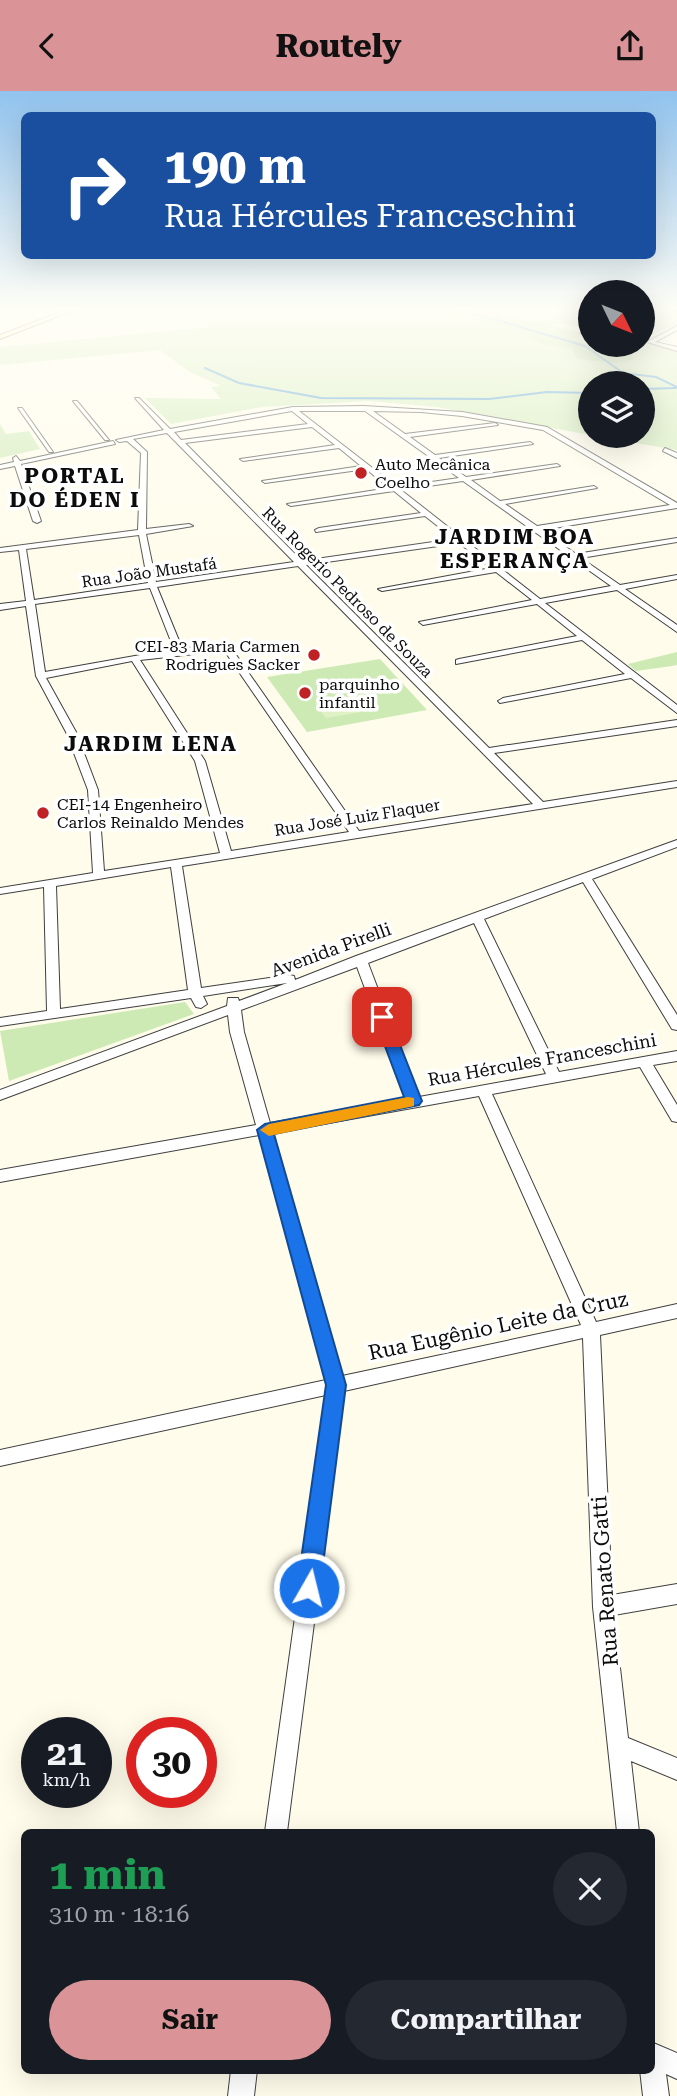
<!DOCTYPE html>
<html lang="pt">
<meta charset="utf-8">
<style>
body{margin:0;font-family:"Roboto Serif",serif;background:#242831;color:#f1f3f6;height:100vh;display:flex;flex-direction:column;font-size:26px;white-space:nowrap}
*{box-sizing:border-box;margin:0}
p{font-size:23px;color:#9ea1a6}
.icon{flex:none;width:38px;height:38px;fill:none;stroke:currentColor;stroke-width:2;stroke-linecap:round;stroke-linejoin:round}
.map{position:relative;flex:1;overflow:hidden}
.drawer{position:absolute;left:21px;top:1738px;width:634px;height:245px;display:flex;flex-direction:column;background:#171b24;border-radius:10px;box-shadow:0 7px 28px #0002}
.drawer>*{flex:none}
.banner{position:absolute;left:21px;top:21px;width:635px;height:147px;border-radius:10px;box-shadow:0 7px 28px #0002;background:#1a4fa0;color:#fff;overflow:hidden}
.needle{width:46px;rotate:133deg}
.buttons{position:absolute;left:578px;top:189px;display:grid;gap:14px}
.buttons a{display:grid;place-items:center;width:77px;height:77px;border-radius:50%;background:#171b24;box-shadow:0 7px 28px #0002;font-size:35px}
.speed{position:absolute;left:21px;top:1626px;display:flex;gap:14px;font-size:35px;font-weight:700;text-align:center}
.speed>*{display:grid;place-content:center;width:91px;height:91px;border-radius:50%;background:#171b24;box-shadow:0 7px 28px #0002;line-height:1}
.speed small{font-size:18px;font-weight:400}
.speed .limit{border:10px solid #d22;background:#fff;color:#111}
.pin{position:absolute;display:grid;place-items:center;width:60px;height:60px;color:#fff;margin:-30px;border-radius:14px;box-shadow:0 4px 10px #0006}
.me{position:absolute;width:77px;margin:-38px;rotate:8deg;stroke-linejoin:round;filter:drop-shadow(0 0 5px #0008)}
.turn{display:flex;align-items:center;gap:24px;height:147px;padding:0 28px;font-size:32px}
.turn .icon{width:91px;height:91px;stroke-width:2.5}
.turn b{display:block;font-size:49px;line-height:60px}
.round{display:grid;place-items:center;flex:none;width:74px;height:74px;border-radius:37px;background:#242831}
.headline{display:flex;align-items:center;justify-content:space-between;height:119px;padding:0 28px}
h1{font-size:42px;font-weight:700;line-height:52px;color:#1e9e55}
.cta{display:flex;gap:14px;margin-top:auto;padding:14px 28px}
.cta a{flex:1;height:80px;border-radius:42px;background:#da9498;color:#111;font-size:28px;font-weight:700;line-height:80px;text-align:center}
.cta a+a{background:#242831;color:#f1f3f6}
header{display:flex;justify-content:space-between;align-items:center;height:91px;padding:0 28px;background:#da9498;color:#111;font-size:32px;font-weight:700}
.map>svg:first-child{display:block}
</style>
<header><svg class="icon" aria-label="back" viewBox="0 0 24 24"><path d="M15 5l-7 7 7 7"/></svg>Routely<svg class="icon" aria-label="share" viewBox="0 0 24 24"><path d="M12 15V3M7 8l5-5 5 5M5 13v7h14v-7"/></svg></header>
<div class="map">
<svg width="677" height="2005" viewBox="0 0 677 2005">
<rect width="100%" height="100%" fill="#fffceb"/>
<!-- green -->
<g fill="#ceeab4">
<polygon points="167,217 429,217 455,226 516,238 539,252 631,263 601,260 572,248 590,244 590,254 642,254 642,251 677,260 677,359 594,345 642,345 642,292 590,292 590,344 437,316 368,310 262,316 171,333 145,307 221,308 211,296 221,295 190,281 160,259 0,274 0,256 209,236 198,232 189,221"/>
<path d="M472,217H579C532,235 520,229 472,217Z"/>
<polygon points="642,217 677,217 677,232 642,249"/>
<polygon points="0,333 6,343 29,340 40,358 0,367"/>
<polygon points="677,561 677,574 672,575 636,580 628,573"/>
<polygon points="380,568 427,619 307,641 267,586"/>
<polygon points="185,911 194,923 9,990 0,940"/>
</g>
<!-- forest -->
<polygon fill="#b1db93" points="429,217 472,217 530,230 549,229 579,217 590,217 590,224 582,230 590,231 590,238 559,232 552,235 590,243 573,248 601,260 631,263 634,268 616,272 577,268 572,258 539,252 516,238 455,226"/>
<!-- pitch -->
<polygon fill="#e1f1c6" points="361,604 373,619 326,627 315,612"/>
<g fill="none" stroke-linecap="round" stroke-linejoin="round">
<!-- stream -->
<g stroke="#338dd1" stroke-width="2">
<polyline points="456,217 585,255 623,282 656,286 677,296"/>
<polyline points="205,277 239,292 321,307 489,308 547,301 590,302"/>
<polyline points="642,298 676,297"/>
</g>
<!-- street casing -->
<g stroke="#3f3f3f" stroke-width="2">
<g id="street">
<polygon points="677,235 677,239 655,251 677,256 677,260 647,251"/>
<path d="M135,307H139L170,338L293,316L364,315L462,321L547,336L677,412V417L542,439L576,463L677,447V451L581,467L620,494L677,484V488L625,498L677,534V541L617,499L545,512L677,614V622L631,587L500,612L498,610L503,607L625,583L582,549L456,573V569L459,568L577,545L537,513L423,534L419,531L532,509L496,481L382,500L378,498L491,477L459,452L306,474L489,657L677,629V635L494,662L543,711L677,690V696L182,775L201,897L290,884L294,885L295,889L356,865L677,749V756L592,788L677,924V939L672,938L583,791L484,828L559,981L677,960V970L653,974L677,1014V1031L672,1030L640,976L492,1003L596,1231L677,1213V1227L600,1244L612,1504L677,1493V1513L614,1524L628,1647L677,1667V1689L631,1670L639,1741H617L593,1516L583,1247L344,1300L287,1741H265L326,1304L0,1375V1359L326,1289L259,1044L0,1091V1079L256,1034L230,941L228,924L0,1009V999L227,915L228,907H238L239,910L287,892L203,905L207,913L201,917L196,916L191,907L0,935V927L47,920L44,796L0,803V797L93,782L88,699L66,641L36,585L26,515L0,519V513L26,510L19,459L0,461V457L138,439L141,362L127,350L119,351L116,349L164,339ZM292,320L308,333L181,349L174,341ZM299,320H365L459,387L397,396ZM373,320L421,321L462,325L543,339L670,414L537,435L505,413L597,397L594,395L500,410L471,389L560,375L557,373L466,386L439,367L533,353L530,351L435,364L410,346L498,334L495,332L405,343ZM312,336L335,354L240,368L243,370L339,357L361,375L262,390L265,392L366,378L389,397L287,413L291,415L394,400L421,422L319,437L315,439L316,441L425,425L454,448L302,470L185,352ZM167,342L294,471L156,491L146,443L193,435L189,433L146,438L147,361L133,348ZM463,390L611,495L540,508L401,399ZM139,444L148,492L34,509L26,458ZM298,475L533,713L359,740L232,558L213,556L182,557L157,496ZM150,497L174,558L45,581L35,513ZM213,561L226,562L349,741L231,760L205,670L140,569ZM132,570L195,670L220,762L104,780L98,699L76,641L46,587ZM171,776L188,899L60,918L56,795ZM474,832L546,983L419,1006L368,872ZM357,876L406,1008L270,1032L244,941L241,919ZM479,1005L581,1234L342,1285L273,1042Z"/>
<polygon points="73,310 77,310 109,349 105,349"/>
<polygon points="18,317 22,317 53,361 49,361"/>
<polygon points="113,350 115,353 21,373 41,430 37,432 33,430 15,375 0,378 0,374 14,371 13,367 16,365 20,370"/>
<polygon points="665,357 677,362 677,367 663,360"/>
<polygon points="651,1951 677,1962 677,1988 666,1983 669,2005 643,2005 640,1979 651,1979"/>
<polygon points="231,1979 257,1979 254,2005 228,2005"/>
</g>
</g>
<!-- secondary casing -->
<g stroke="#2e2e2e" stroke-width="2">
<polygon id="secondary" points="71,217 79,217 0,248 0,244"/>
</g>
<!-- street -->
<use href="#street" fill="#fff" fill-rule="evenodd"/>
<!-- secondary -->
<use href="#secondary" fill="#fff8a6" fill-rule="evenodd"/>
</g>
<!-- sky -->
<linearGradient id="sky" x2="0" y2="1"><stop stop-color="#91c3ee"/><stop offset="0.44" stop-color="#fffef6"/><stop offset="1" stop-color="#fffef6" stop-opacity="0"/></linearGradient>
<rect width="677" height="497" fill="url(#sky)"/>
<!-- route -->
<polygon fill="#1a73e8" stroke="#114b97" stroke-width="2" points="382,921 389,926 422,1010 419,1014 274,1043 346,1294 320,1497 316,1504 309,1508 301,1504 297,1497 326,1294 257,1039 265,1033 404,1006 374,926"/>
<!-- slow -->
<polygon fill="#f59e0b" points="408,1006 414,1007 414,1015 269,1045 260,1039 269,1033"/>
<!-- markers -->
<g fill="#bf2124" stroke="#fff" stroke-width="2.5">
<circle cx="361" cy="382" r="7"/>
<circle cx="314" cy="564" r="7"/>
<circle cx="305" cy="602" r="7"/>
<circle cx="43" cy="722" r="7"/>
</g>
<g text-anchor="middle" stroke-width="7" stroke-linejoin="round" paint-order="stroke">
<!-- far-poi labels -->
<g font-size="16" fill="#0c0c0c" stroke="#fff" text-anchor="start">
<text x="375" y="379">Auto Mecânica<tspan x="375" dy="18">Coelho</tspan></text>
<text x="300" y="561" text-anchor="end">CEI-83 Maria Carmen<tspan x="300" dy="18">Rodrigues Sacker</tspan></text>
<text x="319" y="599">parquinho<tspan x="319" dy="18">infantil</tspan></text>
<text x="57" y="719">CEI-14 Engenheiro<tspan x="57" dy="18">Carlos Reinaldo Mendes</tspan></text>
</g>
<!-- far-street labels -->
<g font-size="16" fill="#0c0c0c" stroke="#fff">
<text transform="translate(149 481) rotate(-8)" y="6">Rua João Mustafá</text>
<text transform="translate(348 501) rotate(45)" y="6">Rua Rogerio Pedroso de Souza</text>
<text transform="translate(357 726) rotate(-9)" y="6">Rua José Luiz Flaquer</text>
</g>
<!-- street labels -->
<g font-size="18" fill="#0c0c0c" stroke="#fff">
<text transform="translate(331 859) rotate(-20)" y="6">Avenida Pirelli</text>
<text transform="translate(542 969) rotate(-10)" y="6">Rua Hércules Franceschini</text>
</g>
<!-- far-district labels -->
<g font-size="21" font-weight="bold" letter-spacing="2" fill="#0c0c0c" stroke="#fff">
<text x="75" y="392">PORTAL<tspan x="75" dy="24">DO ÉDEN I</tspan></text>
<text x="515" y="453">JARDIM BOA<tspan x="515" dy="24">ESPERANÇA</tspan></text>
<text x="151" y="660">JARDIM LENA</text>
</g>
<!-- near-street labels -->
<g font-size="21" fill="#0c0c0c" stroke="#fff">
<text transform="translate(498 1235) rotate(-12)" y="7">Rua Eugênio Leite da Cruz</text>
<text transform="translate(605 1490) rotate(-94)" y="7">Rua Renato Gatti</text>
</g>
</g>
</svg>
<div class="buttons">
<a><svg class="needle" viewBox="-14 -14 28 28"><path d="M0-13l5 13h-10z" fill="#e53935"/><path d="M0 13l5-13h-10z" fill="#9ea1a6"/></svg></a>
<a><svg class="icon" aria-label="layers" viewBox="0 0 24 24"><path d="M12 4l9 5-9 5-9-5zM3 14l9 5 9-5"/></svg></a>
</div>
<div class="speed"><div>21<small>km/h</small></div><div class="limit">30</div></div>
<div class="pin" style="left:382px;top:926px;background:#d93025"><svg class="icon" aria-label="arrive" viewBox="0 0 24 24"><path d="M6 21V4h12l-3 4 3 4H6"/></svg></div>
<svg class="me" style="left:309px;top:1497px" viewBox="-20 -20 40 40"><circle r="17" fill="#1a73e8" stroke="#fff" stroke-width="3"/><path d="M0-11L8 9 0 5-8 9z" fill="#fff"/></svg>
<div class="banner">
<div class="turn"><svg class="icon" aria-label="right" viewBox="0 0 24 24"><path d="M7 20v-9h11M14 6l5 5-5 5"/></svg><div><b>190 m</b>Rua Hércules Franceschini</div></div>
</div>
<section class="drawer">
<div class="headline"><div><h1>1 min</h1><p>310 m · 18:16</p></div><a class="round"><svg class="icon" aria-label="close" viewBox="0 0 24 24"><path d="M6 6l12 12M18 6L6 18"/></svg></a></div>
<div class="cta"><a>Sair</a><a>Compartilhar</a></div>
</section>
</div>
